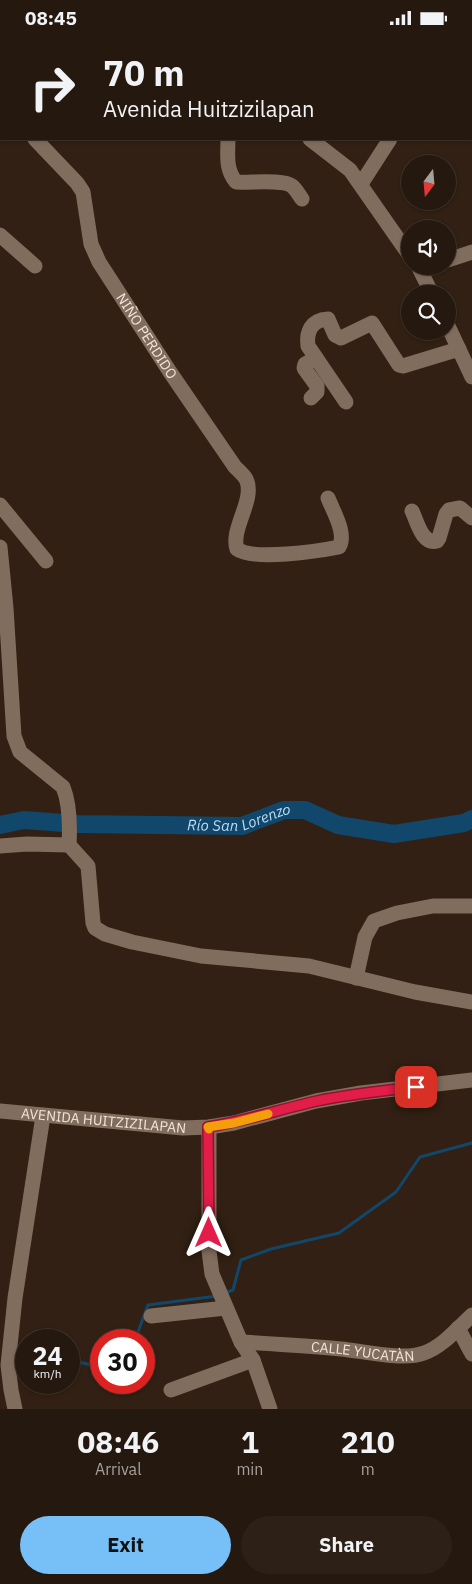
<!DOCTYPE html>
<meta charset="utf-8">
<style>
body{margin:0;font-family:"IBM Plex Sans",sans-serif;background:#2d2117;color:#f1f3f6;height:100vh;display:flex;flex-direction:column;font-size:19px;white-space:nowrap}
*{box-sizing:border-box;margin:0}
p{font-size:16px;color:#a3a09e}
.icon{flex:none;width:28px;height:28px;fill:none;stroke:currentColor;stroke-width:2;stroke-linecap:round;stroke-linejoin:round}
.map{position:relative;height:1374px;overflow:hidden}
.side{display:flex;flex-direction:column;background:#25180e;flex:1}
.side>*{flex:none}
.guide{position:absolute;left:0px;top:0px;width:472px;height:105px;box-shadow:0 1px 4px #0004,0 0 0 1px #42372e;background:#25180e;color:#f1f3f6;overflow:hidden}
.needle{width:32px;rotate:196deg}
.buttons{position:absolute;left:401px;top:120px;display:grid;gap:10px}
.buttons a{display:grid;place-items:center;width:55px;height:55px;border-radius:50%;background:#25180e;box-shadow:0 1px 4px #0004,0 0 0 1px #42372e;font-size:25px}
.speed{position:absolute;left:15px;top:1294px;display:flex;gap:10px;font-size:25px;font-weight:700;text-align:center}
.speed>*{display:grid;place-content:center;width:65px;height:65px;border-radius:50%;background:#25180e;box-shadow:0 1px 4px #0004,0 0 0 1px #42372e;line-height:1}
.speed small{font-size:12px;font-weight:400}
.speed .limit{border:8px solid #d22;background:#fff;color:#111}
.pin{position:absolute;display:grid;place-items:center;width:42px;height:42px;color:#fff;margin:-21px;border-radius:10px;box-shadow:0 2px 8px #0006}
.me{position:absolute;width:55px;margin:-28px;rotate:0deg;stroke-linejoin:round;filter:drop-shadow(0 0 4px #0008)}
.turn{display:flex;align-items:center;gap:18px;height:105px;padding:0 20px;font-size:22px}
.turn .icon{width:65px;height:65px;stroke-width:2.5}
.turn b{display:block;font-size:35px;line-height:42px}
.eta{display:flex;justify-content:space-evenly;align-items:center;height:85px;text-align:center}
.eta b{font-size:30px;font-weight:700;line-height:35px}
.primary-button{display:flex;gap:10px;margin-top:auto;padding:10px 20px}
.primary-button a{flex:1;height:58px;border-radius:30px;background:#76c0f7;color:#111;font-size:20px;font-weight:700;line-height:58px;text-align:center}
.primary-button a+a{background:#2d2117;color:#f1f3f6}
.status{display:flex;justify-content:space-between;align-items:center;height:35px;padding:0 25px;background:#25180e;direction:ltr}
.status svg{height:14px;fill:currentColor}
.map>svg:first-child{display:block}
</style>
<div class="status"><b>08:45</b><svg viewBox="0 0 49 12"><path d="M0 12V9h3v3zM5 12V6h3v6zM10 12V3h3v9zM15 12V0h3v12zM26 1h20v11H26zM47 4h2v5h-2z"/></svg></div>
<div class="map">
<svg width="472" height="1374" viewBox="0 0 472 1374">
<rect width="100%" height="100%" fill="#312013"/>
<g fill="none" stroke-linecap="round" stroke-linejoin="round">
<!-- stream -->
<g stroke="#11476a" stroke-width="3">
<polyline points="225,1258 233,1255 241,1225 271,1214 339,1198 396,1157 420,1122 472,1108"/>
<polyline points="135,1305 148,1270 217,1261"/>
<polyline points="13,1320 26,1319"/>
<polyline points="69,1325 101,1332"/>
</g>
<!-- river -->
<path stroke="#11476a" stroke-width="18" id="s1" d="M0,790L24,785L77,789L242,791L284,775H305L338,790L394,799L464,788L472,784"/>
<!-- minor -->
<g stroke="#816d5d" stroke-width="15">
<polyline points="176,1 177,0"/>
<polyline points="0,12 1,12"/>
<polyline points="471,19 472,19"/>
<polyline points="0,64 1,66"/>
<path id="s2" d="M35,104L77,148L83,157L91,209L99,227L170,337L235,432C238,435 243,439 246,444C256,464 230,494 237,514C253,526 319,516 339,512C347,499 333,476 328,463"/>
<path d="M228,104C228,119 225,134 236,147C250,148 283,144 292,151C296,154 299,160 302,164"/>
<polyline points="310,104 350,135 410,221"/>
<polyline points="361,149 390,104"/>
<polyline points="0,200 35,231"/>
<polyline points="448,225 472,217"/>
<polyline points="418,231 432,259"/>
<polyline points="448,291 472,342"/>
<polyline points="311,363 317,357 317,351 304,333 305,329 316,323"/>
<path d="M346,367L308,311C306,297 311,285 328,284L335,300L341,303L372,288L399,330L403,331L459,314"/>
<polyline points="0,470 46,526"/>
<path d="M412,476C417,486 422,510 437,506L439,503L446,479L449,475L460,473L472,483"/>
<path d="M0,512L6,573L14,701L20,717L63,752C70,769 70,792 69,810L27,809L0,811"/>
<polyline points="69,810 88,831 93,888 95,893 105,899 132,907 201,921 309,931 415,957 472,967"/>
<polyline points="356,943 365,902 374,886 397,878 433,871 472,871"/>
<path id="s3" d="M0,1076L183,1093L209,1092L234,1088L316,1066L361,1058L472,1045"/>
<polyline points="209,1092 209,1216 212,1239 241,1307 253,1325 270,1374"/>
<polyline points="151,1281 226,1273"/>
<polyline points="458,1293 472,1319"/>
<path id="s4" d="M241,1307C274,1309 308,1311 341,1314C363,1316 403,1326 424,1318C442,1312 458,1293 472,1280"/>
<polyline points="171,1355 253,1325"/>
<polyline points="15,1374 11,1355 8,1330 15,1263 43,1081"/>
</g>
</g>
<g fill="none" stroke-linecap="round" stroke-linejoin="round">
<!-- route casing -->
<g stroke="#92132f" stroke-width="12">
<path id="route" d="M209,1198L208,1092C245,1086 281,1074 317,1066C350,1059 383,1056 416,1052"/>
</g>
<!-- route -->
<use href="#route" stroke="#e11d48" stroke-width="9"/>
<!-- slow -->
<polyline stroke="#f59e0b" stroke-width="9" points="209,1094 208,1092 234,1088 268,1079"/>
</g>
<g text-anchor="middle" stroke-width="5" stroke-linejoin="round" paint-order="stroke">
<!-- street labels -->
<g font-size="14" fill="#f0e4db" stroke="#312013">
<text dy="5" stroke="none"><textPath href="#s2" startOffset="232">NIÑO PERDIDO</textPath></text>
<text dy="5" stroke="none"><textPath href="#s3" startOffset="104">AVENIDA HUITZIZILAPAN</textPath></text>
<text dy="5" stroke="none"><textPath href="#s4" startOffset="122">CALLE YUCATÀN</textPath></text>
</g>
<!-- water labels -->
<g font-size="15" font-style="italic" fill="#baddf8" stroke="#312013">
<text dy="5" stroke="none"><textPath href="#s1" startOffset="241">Río San Lorenzo</textPath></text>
</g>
</g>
</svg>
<div class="buttons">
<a><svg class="needle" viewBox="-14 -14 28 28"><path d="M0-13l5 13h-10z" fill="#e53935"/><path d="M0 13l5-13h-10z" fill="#a3a09e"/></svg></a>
<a><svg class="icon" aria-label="sound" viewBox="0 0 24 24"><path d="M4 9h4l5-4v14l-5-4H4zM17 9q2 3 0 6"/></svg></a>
<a><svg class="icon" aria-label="search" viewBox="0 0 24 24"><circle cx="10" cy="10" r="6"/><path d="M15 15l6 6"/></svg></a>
</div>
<div class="speed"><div>24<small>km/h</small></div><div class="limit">30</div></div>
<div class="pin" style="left:416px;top:1052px;background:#d93025"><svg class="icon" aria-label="arrive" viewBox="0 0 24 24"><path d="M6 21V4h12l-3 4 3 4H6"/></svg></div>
<svg class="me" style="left:209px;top:1198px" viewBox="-20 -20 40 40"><path d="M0-17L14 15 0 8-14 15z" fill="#e11d48" stroke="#fff" stroke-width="4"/></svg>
<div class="guide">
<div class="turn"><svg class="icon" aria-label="right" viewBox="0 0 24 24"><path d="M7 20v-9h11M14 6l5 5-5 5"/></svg><div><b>70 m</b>Avenida Huitzizilapan</div></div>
</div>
</div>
<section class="side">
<div class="eta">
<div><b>08:46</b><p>Arrival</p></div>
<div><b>1</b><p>min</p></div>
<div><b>210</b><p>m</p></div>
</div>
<div class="primary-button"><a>Exit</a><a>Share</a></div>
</section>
